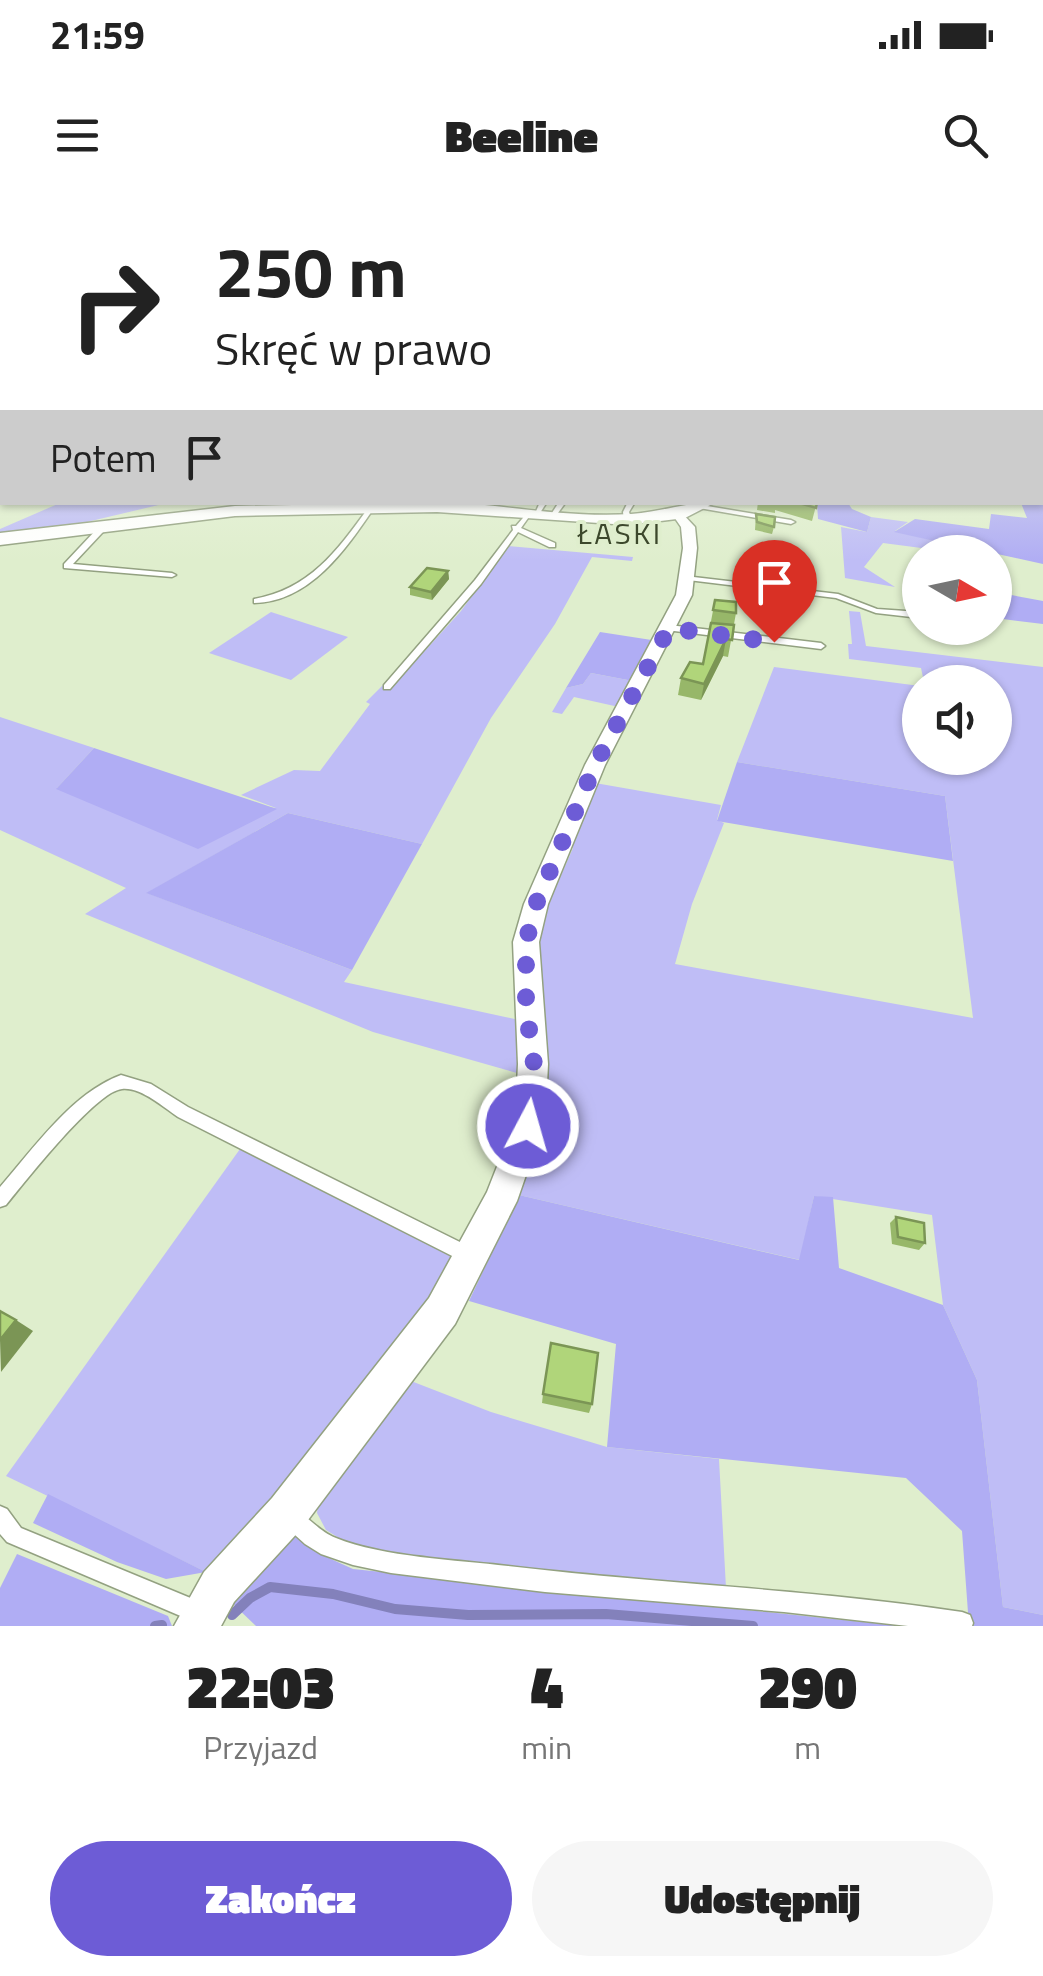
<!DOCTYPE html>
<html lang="pl">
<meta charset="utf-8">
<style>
body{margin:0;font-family:"Titillium Web",sans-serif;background:#f6f6f6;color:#222;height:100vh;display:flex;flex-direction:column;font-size:38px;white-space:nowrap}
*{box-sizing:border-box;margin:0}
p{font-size:32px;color:#767676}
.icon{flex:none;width:55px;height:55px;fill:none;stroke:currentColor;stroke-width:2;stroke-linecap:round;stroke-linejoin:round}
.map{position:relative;height:1426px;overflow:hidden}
.drawer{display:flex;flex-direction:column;background:#fff;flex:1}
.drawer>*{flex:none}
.hud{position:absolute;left:0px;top:0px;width:1045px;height:305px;box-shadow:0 2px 8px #0004;background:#fff;color:#222;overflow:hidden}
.needle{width:65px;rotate:99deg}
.controls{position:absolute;left:902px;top:335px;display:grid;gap:20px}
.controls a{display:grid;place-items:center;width:110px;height:110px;border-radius:50%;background:#fff;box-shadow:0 2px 8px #0004;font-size:50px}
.pin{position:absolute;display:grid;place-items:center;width:85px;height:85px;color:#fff;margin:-102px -42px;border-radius:50% 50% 50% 0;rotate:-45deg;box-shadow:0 0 10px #0007}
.pin .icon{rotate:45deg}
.me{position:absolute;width:110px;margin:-55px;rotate:6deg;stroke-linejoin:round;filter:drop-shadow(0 0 8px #0008)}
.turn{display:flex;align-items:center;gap:35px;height:210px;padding:0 50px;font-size:45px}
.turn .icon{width:130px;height:130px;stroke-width:2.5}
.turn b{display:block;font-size:70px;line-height:85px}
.then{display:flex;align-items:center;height:95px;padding:0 50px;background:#0003;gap:20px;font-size:38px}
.eta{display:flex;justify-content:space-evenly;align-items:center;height:170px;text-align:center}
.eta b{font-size:60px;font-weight:800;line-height:70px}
.primary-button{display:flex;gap:20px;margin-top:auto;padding:20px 50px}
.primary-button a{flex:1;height:115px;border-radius:60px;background:#6d5cd6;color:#fff;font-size:40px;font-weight:800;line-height:115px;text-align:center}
.primary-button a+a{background:#f6f6f6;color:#222}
.status{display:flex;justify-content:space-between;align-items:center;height:70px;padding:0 50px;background:#fff;direction:ltr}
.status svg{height:28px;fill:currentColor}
header{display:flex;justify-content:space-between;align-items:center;height:130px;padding:0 50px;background:#fff;font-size:45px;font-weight:800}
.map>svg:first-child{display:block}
</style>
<div class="status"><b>21:59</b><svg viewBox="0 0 49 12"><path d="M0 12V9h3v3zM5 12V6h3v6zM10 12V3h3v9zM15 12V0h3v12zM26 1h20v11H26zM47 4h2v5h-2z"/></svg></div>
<header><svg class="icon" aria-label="menu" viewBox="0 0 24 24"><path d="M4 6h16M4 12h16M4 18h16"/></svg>Beeline<svg class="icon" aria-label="search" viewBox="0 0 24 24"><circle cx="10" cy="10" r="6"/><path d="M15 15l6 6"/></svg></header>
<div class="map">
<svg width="1043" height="1426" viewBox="0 0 1043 1426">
<rect width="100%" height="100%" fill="#dfeecd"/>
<!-- green -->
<g fill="#bfbdf6">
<polygon points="60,303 167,303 53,330 0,337 0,329"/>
<polygon points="871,317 908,322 895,331 940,342 936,350 952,352 883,343 864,367 895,387 845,378 841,327 867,332"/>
<polygon points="508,346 633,357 632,361 592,357 555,424 491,518 422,644 288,613 147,693 352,770 344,782 519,820 524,875 373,832 85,714 126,688 0,630 0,517 94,548 57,588 276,608 241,595 294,570 320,571 370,504 366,502 399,469 385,488 391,488 461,411"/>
<polygon points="849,411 860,412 866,446 1043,467 1043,1415 1003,1407 977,1180 943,1105 932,1015 814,996 800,1060 519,995 531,957 533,739 573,648 569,646 595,583 721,605 717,620 724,623 692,704 675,764 973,818 945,596 737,562 774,467 920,486 920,558 995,558 995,482 924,482 921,468 849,459 848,444 852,444"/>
<polygon points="271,412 348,437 291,480 209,453"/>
<polygon points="591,473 633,481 619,507 574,497 562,514 552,512 566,488 583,484"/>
<polygon points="240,949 461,1059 360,1209 206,1372 6,1276"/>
<polygon points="411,1181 491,1212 607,1247 719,1259 726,1388 411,1364 347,1343 326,1330 317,1313 319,1298"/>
</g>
<!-- forest -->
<g fill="#b0adf4">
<polygon points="1043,295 1043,364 965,347 957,352 936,350 939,342 894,332 915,319 989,329 991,314 1027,318 1021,303 1042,302"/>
<polygon points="817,303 848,303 852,309 871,317 867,332 818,319"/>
<polygon points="995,392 1043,401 1043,424 995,418"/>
<polygon points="600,432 658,441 633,481 591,473 583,484 566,488"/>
<polygon points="94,548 277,609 198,649 56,589"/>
<polygon points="737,562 945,596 953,661 717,621"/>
<polygon points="288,613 422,644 352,770 146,693"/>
<polygon points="519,995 799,1060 814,996 833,997 839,1068 943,1105 977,1180 1003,1407 1043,1415 1043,1426 969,1426 962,1331 906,1278 607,1247 616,1144 469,1101"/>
<polygon points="48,1294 206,1372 166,1379 117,1362 33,1323"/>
<polygon points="293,1330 320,1354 353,1369 901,1426 256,1426 232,1403"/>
<polygon points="17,1354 168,1416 172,1426 0,1426 0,1388"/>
</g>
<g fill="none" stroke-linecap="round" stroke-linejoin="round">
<!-- stream -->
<g stroke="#8381bb" stroke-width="10">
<polyline points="232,1415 250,1398 270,1387 333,1394 395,1409 468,1415 606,1414 753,1426"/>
<polyline points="155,1426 162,1425"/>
</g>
<!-- service casing -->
<g stroke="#93a181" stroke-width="3">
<g id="service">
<polygon points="2,269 2,274 0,275 0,270"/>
<rect x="1042" y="284" width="1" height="4"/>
<polygon points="2,286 2,290 0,291 0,287"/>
<polygon points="540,302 547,302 538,316 534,316"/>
<polygon points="559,302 566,302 555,317 551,317 550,316"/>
<polygon points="628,302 635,302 629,312 632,320 628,322 624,320 623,312"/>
<polygon points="701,305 791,320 795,322 791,324 699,308 699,306"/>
<path d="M369,307L374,308C346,349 310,402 254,403V399C310,389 337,351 369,307Z"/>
<polygon points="528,312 531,314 521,328 555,343 555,347 549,347 518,332 481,384 390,489 384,489 384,485 475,380 513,330 512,326 516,326"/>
<polygon points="100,324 104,326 103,332 73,364 172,373 176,375 172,377 64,368 64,364 95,331 96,326"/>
<polygon points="685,376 838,394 877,409 920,412 920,418 876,413 836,398 688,380 684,378"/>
<polygon points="669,425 821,443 825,446 821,449 666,430 666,426"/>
<path d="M121,875L151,884L188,907L476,1050L479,1056L476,1062L470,1065L464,1062L178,917C163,907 141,887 122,889C96,891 25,982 6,1005L0,1007V987C34,948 72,893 121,875Z"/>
<polygon points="0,1306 7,1309 21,1328 205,1404 208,1412 205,1420 197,1423 7,1342 0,1334"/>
<path d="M292,1309C308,1315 319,1332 336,1338C383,1357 457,1360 508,1366C659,1384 811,1389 962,1412L970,1415L973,1423L972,1426H908L784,1412L545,1392L391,1373L353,1365L321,1354L305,1344L285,1326L282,1319L285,1312Z"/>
</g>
</g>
<!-- minor casing -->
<g stroke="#93a181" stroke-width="3">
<g id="minor">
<rect x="0" y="172" width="2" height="6"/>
<polygon points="679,310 695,327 697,348 692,395 605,565 548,704 539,742 548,864 546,905 543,926 517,1001 455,1124 302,1328 234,1402 221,1426 174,1426 204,1372 272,1298 429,1098 487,992 513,926 516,905 518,864 513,742 524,704 585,565 676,395 683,348 681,327 672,314"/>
</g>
</g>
<!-- tertiary casing -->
<g stroke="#93a181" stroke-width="3">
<path id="tertiary" d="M450,302C509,306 572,318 631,314C661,312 687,302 716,302L685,318L628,325L437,312L235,316L0,345V333L235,306Z"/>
</g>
<!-- service -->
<use href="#service" fill="#fff" fill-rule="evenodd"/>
<!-- minor -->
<use href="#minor" fill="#fff" fill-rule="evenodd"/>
<!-- tertiary -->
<use href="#tertiary" fill="#fff" fill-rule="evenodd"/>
</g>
<!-- wall -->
<g fill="#97b769">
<polygon points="758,302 817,302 812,321 775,310 775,313 757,310"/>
<polygon points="756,314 774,327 772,334 755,330"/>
<polygon points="448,371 449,379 432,400 410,395 410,387"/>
<polygon points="715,400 736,413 728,457 723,456 701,500 678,495 681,478 703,464"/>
<polygon points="896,1017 925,1043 919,1050 892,1044 890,1023"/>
<polygon points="543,1194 592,1204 589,1213 542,1203"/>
</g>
<!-- shaded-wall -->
<g fill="#7b9555">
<polygon points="448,371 449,379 432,400 431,392"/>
<polygon points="726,439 723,456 701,500 704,484"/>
<polygon points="16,1120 33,1131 1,1172 0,1140"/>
</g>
<!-- building -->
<g fill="#b0d57a" stroke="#7b9555" stroke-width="2.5">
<polygon points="796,302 817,302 816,308"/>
<polygon points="756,314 775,317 774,327 757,322"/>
<polygon points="427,368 448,371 431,392 410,387"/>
<polygon points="715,400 736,402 736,413 713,410"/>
<polygon points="711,423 734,425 732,440 726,439 704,484 681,478 690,462 703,464"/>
<polygon points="896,1017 924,1023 925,1043 898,1037"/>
<polygon points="0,1111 16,1120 0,1140"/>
<polygon points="551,1143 598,1153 592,1204 543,1194"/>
</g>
<!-- sky -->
<linearGradient id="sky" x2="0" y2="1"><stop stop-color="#8faef0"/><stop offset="0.45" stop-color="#f1f7e8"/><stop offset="1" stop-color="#f1f7e8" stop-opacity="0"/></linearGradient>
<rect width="1043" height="361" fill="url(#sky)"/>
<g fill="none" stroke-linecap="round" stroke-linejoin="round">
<!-- route -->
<polyline stroke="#6d5cd6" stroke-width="18" stroke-dasharray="0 32.4" points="528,926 534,864 526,808 526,742 536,704 595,565 669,428 774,442"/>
</g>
<g text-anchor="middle" stroke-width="8" stroke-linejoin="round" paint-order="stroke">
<!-- far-quarter labels -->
<g font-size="30" letter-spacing="2.5" fill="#3c482c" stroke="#dfeecd">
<text x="620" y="344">ŁASKI</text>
</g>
</g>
</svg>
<div class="controls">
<a><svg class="needle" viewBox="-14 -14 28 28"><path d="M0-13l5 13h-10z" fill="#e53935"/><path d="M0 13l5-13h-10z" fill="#767676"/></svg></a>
<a><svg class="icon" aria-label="sound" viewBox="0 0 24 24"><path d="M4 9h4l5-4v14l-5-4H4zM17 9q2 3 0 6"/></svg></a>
</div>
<div class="pin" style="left:774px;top:442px;background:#d93025"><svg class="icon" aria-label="arrive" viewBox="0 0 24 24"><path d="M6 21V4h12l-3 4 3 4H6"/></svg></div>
<svg class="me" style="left:528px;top:926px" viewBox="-20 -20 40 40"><circle r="17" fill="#6d5cd6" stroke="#fff" stroke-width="3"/><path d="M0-11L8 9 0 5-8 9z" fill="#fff"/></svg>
<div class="hud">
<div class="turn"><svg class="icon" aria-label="right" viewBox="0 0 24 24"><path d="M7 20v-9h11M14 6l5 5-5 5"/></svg><div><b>250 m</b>Skręć w prawo</div></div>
<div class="then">Potem<svg class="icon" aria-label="arrive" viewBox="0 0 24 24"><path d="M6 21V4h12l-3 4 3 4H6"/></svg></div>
</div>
</div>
<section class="drawer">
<div class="eta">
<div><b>22:03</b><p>Przyjazd</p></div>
<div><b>4</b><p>min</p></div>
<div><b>290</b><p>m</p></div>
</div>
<div class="primary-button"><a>Zakończ</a><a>Udostępnij</a></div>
</section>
